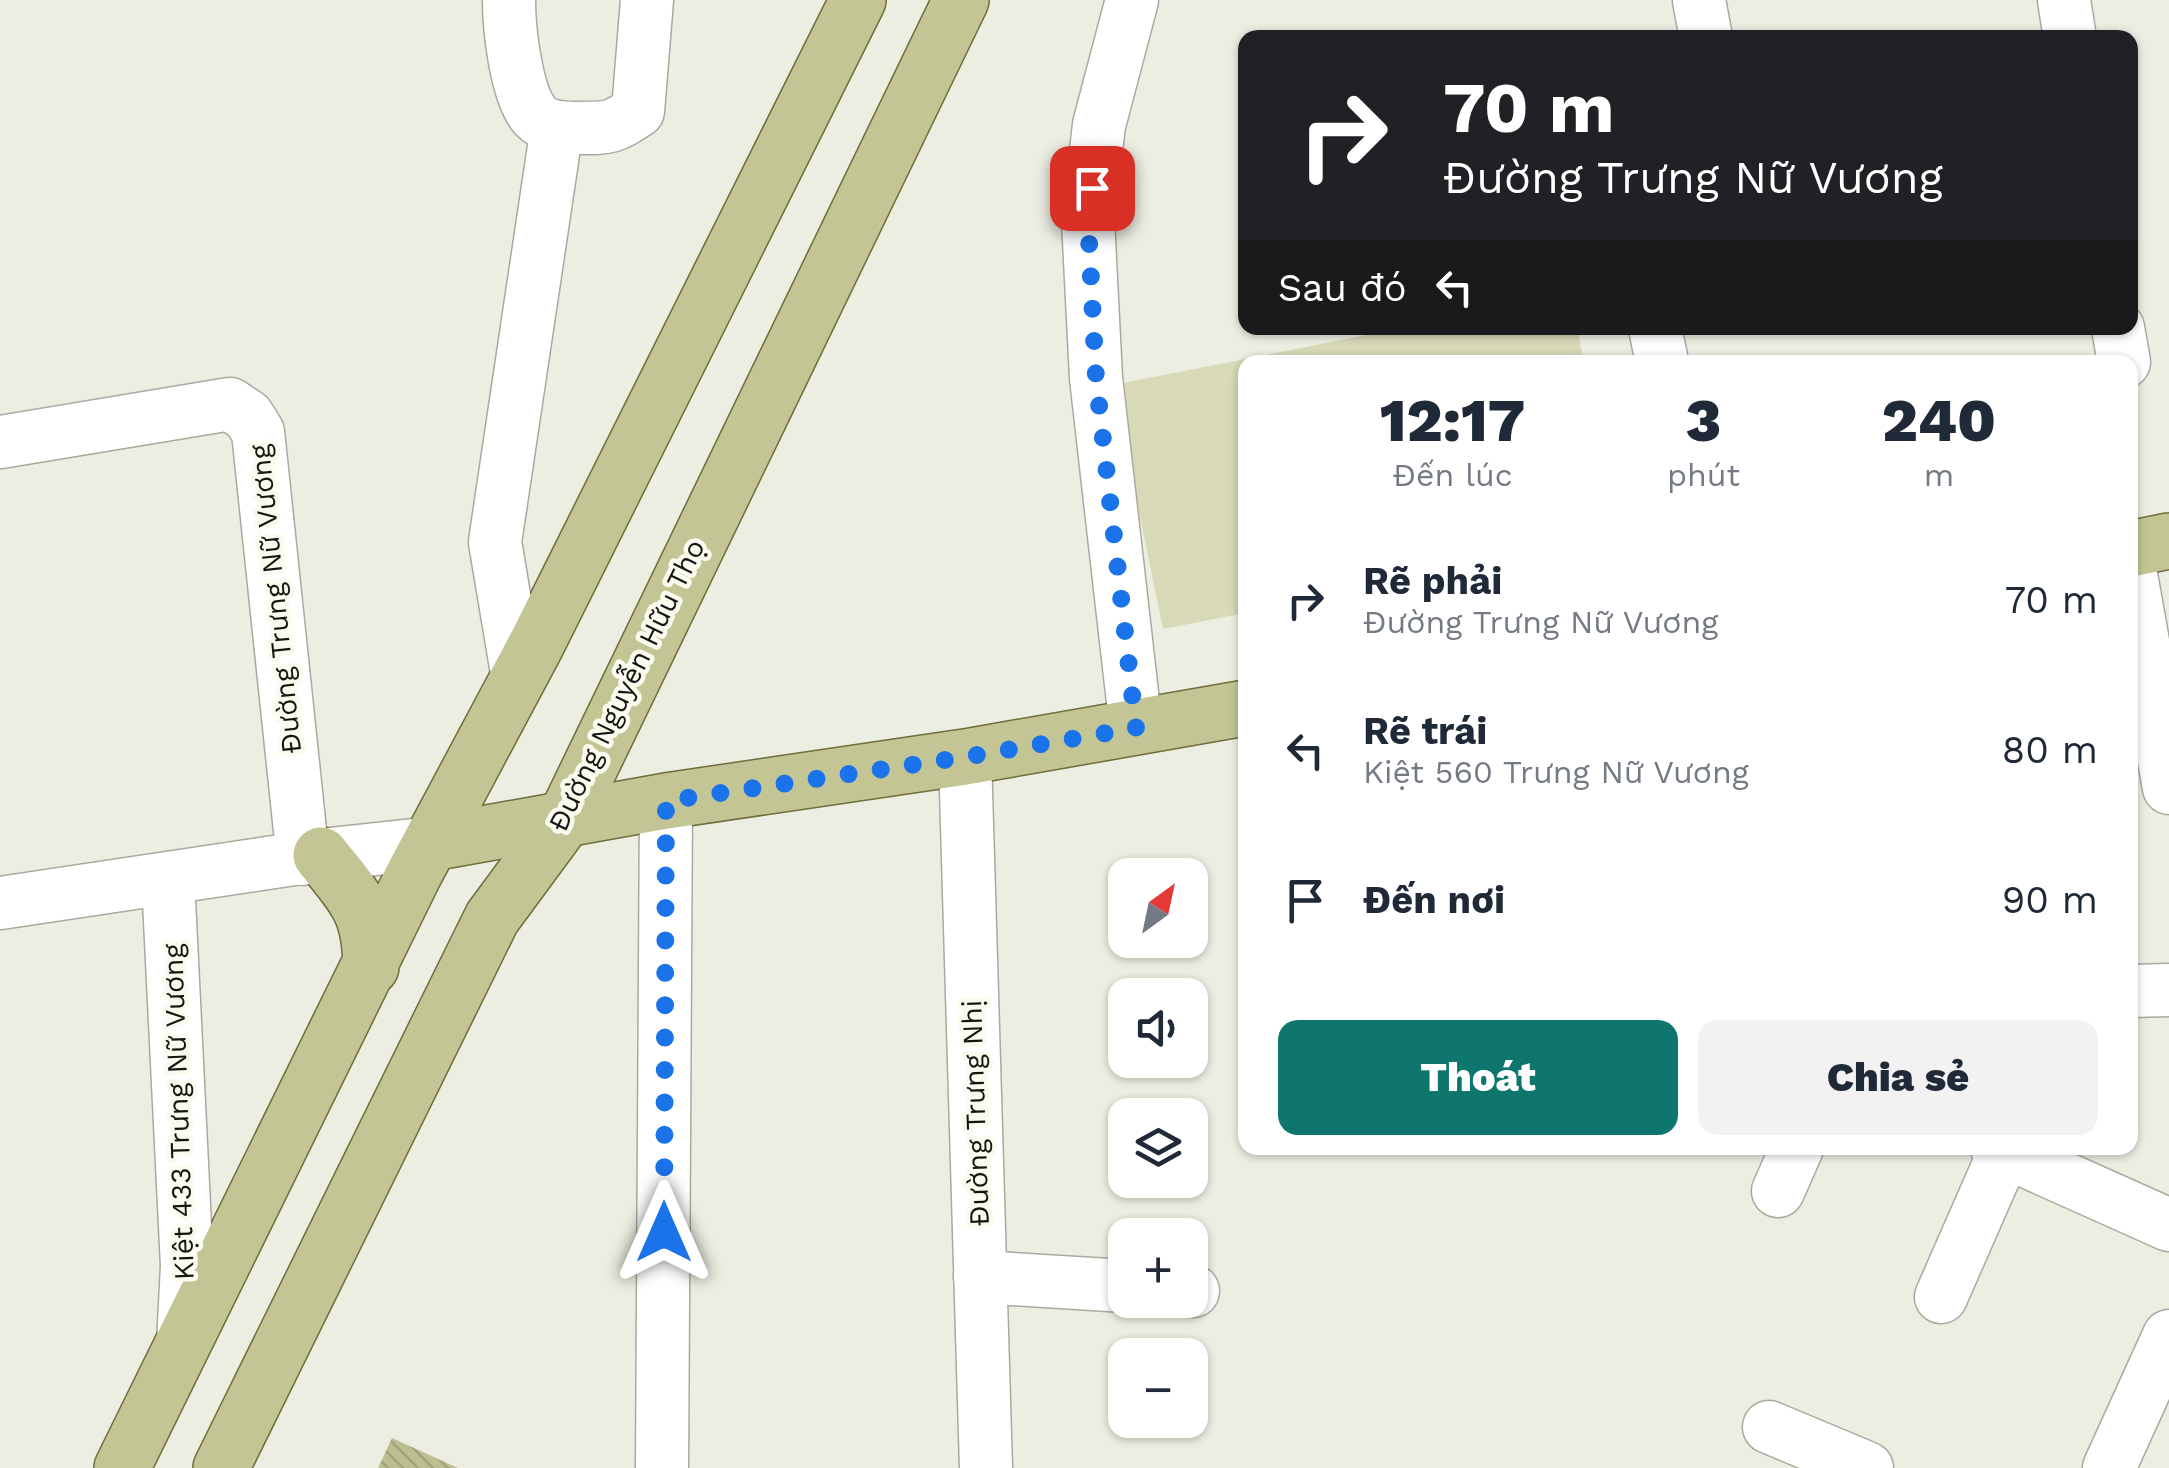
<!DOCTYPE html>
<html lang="vi">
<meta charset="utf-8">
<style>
body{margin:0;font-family:"Work Sans",sans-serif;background:#f2f2f3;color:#1f2937;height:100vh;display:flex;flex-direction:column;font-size:38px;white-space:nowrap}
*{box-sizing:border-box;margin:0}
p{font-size:32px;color:#747a83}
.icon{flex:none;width:55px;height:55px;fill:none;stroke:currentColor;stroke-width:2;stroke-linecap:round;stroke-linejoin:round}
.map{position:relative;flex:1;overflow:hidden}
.panel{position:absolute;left:1238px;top:355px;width:900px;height:800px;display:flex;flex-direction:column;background:#fff;border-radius:20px;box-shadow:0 2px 8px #0004}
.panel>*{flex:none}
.top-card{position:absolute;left:1238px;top:30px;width:900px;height:305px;border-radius:20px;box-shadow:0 2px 8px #0004;background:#202124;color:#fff;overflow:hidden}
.needle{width:65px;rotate:33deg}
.buttons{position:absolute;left:1108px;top:858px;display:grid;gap:20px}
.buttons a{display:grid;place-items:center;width:100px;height:100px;border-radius:20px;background:#fff;box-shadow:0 2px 8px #0004;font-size:50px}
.pin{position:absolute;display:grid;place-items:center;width:85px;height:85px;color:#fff;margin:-42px;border-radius:20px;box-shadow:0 5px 15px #0006}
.me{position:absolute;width:110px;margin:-55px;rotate:0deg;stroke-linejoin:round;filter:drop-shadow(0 0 8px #0008)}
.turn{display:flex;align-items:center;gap:35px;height:210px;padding:0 40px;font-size:45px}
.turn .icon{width:130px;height:130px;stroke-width:2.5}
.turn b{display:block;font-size:70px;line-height:85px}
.then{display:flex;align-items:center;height:95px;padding:0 40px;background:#0003;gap:20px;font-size:38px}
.eta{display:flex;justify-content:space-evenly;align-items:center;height:170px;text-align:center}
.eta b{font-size:60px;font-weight:800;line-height:70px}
.primary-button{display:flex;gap:20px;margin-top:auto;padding:20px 40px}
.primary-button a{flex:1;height:115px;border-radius:20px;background:#0f766e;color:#fff;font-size:40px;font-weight:800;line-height:115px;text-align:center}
.primary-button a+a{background:#f2f2f3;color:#1f2937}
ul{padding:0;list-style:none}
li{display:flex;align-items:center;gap:30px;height:150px;padding:0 40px}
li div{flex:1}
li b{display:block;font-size:38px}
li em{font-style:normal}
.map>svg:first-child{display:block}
</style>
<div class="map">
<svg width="2169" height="1468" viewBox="0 0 2169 1468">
<defs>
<pattern id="building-back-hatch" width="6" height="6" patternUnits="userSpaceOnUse" patternTransform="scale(2.5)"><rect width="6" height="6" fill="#bebf91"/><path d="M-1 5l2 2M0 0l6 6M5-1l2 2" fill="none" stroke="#a2a37c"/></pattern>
</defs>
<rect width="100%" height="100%" fill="#edeee2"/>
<!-- green -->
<polygon fill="#d8d9b6" points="1402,328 1577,328 1584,362 1245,362 1245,613 1163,629 1113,385"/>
<!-- building -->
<polygon fill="url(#building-back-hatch)" points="392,1438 458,1468 378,1468"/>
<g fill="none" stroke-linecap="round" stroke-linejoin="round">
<!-- minor casing -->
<g stroke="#a9aa9f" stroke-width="55">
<g id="minor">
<path d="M509,0C509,29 516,94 535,116C546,128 564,128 579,128C611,128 612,128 638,111L647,0"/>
<polyline points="1132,0 1099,125 1088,220 1096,378 1136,728"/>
<polyline points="1699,0 1706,38"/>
<polyline points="2064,0 2070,38"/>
<polyline points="1655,328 1662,362"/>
<polyline points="2118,328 2124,362"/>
<polyline points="0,442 230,404 248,416 258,432 303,859"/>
<polyline points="2130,569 2169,788"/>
<polyline points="518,679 495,542 557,127"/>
<polyline points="965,757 986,1468"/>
<polyline points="168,880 187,1266 183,1343"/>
<polyline points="0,903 321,855 432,843"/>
<polyline points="2130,991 2169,990"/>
<polyline points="1997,1148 2169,1225"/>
<polyline points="1778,1191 1797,1148"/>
<polyline points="980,1277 1125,1286"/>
<polyline points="1190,1291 1193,1291"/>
<polyline points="1941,1297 2005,1151"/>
<polyline points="1769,1427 1867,1468"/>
<polyline points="662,1468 666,801"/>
<polyline points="2109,1468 2169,1336"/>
</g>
</g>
<!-- major casing -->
<g stroke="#6d6e39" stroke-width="58">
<g id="major">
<polyline points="2130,549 2169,541"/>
<polyline points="432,843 666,801 965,757 1245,708"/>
<path d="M321,855C355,898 370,909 371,967"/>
<polyline points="122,1468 414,874 536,645 858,0"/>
<polyline points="221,1468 492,918 565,819 961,0"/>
</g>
</g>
<!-- minor -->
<use href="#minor" stroke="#fff" stroke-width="52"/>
<!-- major -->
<use href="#major" stroke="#c4c595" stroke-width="55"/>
</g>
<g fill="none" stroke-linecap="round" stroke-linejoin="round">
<!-- route -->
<polyline stroke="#1a73e8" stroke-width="18" stroke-dasharray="0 32.4" points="664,1232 666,801 965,757 1136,728 1096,378 1088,220 1092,188"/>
</g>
<g text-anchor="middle" stroke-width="9" stroke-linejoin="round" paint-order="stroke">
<!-- street labels -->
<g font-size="28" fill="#141511" stroke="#fafbef">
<text transform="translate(275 599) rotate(-96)" y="10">Đường Trưng Nữ Vương</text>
<text transform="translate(626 685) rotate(-64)" y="10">Đường Nguyễn Hữu Thọ</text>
<text transform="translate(178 1112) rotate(-92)" y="10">Kiệt 433 Trưng Nữ Vương</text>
<text transform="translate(975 1113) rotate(-92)" y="10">Đường Trưng Nhị</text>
</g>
</g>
</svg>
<div class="buttons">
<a><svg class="needle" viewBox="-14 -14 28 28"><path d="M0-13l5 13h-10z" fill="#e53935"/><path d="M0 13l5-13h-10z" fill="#747a83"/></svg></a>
<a><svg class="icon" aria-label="sound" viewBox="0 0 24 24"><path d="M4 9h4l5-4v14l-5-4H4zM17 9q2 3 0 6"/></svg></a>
<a><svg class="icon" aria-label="layers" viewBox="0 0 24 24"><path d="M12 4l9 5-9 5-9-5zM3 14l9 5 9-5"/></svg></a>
<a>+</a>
<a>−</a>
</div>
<div class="pin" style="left:1092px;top:188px;background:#d93025"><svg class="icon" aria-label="arrive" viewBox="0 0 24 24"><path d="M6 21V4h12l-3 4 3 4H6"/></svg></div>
<svg class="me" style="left:664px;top:1232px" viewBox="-20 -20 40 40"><path d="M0-17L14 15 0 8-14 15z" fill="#1a73e8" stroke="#fff" stroke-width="4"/></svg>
<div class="top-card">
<div class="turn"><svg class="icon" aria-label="right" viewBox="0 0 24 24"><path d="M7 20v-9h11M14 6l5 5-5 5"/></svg><div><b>70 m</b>Đường Trưng Nữ Vương</div></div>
<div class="then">Sau đó<svg class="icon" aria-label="left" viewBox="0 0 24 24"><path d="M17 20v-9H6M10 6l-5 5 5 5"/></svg></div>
</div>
<section class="panel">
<div class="eta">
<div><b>12:17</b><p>Đến lúc</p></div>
<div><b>3</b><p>phút</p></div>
<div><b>240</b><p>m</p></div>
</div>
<ul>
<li><svg class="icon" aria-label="right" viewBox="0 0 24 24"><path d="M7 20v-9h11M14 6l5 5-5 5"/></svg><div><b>Rẽ phải</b><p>Đường Trưng Nữ Vương</p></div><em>70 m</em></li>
<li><svg class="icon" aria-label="left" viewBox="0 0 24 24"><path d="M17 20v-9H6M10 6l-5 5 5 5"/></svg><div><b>Rẽ trái</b><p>Kiệt 560 Trưng Nữ Vương</p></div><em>80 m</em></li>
<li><svg class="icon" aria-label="arrive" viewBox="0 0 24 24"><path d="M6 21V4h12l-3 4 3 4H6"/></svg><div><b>Đến nơi</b></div><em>90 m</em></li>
</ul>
<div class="primary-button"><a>Thoát</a><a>Chia sẻ</a></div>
</section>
</div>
